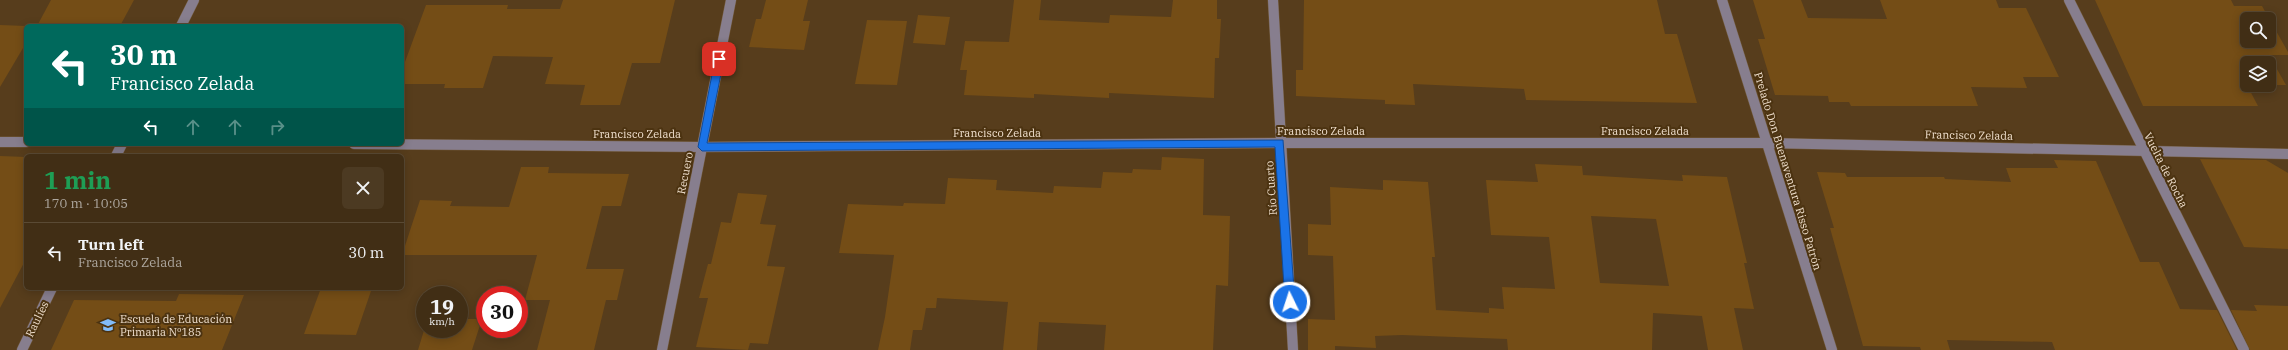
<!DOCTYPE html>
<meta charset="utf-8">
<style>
body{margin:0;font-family:"IBM Plex Serif",serif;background:#4c3a22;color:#f1f3f6;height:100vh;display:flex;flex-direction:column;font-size:15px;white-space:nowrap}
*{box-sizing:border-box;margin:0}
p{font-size:13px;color:#aea8a0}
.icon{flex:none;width:22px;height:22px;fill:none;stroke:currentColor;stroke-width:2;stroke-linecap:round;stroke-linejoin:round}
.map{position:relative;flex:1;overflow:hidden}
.drawer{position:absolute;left:24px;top:154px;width:380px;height:136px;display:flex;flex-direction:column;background:#412e15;border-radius:6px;box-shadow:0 2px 10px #0003,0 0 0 1px #5a4a34}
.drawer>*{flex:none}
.top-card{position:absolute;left:24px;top:24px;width:380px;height:122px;border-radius:6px;box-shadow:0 2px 10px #0003,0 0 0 1px #5a4a34;background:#00695c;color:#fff;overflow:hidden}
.buttons{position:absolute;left:2240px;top:12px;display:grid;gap:8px}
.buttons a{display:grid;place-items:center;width:36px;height:36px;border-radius:6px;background:#412e15;box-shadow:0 2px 10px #0003,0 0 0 1px #5a4a34;font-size:20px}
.speed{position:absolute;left:416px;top:286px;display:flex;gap:8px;font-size:20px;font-weight:700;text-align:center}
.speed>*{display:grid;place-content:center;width:52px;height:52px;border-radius:50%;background:#412e15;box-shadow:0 2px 10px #0003,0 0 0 1px #5a4a34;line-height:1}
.speed small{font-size:10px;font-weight:400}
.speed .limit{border:6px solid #d22;background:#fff;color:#111}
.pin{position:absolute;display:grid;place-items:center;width:34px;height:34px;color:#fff;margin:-17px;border-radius:8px;box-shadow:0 2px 6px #0006}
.me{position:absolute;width:44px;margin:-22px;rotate:356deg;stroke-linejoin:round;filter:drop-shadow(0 0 3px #0008)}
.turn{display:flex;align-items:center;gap:14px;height:84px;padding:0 20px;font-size:18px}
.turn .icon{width:52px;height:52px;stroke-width:2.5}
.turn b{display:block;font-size:28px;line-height:34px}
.lanes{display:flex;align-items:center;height:38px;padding:0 20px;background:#0003;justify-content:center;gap:20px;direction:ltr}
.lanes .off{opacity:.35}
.round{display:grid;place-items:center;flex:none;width:42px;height:42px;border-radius:6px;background:#4c3a22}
.head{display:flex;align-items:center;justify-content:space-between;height:68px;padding:0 20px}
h1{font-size:24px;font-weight:700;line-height:30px;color:#1e9e55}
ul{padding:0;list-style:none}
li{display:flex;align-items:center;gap:12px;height:60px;padding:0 20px;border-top:1px solid #5a4a34}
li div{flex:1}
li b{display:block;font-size:15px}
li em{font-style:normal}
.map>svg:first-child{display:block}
</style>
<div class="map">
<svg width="2288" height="350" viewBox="0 0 2288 350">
<rect width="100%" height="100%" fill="#573d1c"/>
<!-- building -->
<g fill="#744d16" fill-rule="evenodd">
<polygon points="51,0 134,0 120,26 37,26"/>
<polygon points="563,0 675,0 660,63 632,63 620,105 580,105 585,85 545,84 553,57 493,56 483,88 444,88 445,84 402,84 402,70 426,5 508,5 507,9 560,9"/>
<polygon points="766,0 808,0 803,21 810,21 804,50 749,47 756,19 761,19"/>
<polygon points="1014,0 1041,0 1039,20 1109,23 1110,15 1171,17 1173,0 1217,0 1217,19 1221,19 1219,58 1215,58 1214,98 1109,93 1109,98 1034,94 1034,98 964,95 967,70 960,70 965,41 1009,42"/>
<polygon points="1304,0 1657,0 1665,34 1677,34 1697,103 1526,100 1524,89 1413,84 1415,105 1385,104 1385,100 1296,96 1296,70 1303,70"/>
<polygon points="1753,0 1801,0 1808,18 1887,19 1880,0 1996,0 1999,8 2026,8 2059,77 2023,77 2027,88 1971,87 1978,106 1851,106 1849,102 1829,102 1828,96 1775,95 1758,39 1765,39"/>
<path d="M2095,0H2231L2234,6H2262L2288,52V55H2269L2286,85H2247L2258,106H2143ZM2247,19H2269V41H2247ZM2247,63H2269V85H2247Z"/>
<polygon points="918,15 950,17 945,45 913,43"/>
<polygon points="867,20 907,21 897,85 855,84"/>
<polygon points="0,25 26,26 26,43 0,87"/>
<polygon points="0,156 26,157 26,259 0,308"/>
<polygon points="1162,157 1204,159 1203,215 1230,216 1228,286 1216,285 1213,350 1104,350 1106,325 1039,322 1037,350 1003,350 1008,302 937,298 936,308 926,308 922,330 913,330 910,350 878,350 885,317 894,255 839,253 848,204 903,206 904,203 945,204 948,178 997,180 996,190 1053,193 1054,186 1101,188 1103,172 1132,173 1133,169 1161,170"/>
<polygon points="2200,159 2266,160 2288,173 2288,249 2244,247"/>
<polygon points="2054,160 2096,161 2140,262 2159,262 2180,309 2217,310 2237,350 2055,350 2052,342 1947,340 1950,350 1921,350 1920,347 1863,346 1830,228 1834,228 1817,172 1845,173 1847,177 1944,177 1945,179 2011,182 2006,168 2058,168"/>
<path d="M1535,164L1582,166L1583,175L1683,181L1682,175L1727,177L1747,263H1744L1754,309L1734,308L1743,350H1708L1702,316L1653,313L1652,350H1508L1507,339L1402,335L1375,336L1376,348L1335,346V350H1308V319L1335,320L1333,256L1308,255V224L1331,225L1330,187L1383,190V180L1428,182L1435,257H1432L1436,310L1489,313V308L1504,309L1502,287L1555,289L1549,237L1491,235L1486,180L1538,182ZM1591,216L1656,219L1669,286L1600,283Z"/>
<polygon points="521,167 549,167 548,173 629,174 621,206 602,206 586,269 624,269 617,300 606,300 594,350 537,350 550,300 525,300 537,255 402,255 420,200 452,201 450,206 509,207"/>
<polygon points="738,193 767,195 760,224 776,225 767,266 785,267 768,344 750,343 748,350 696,347 708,298 699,298 708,264 711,264 721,222 731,223"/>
<polygon points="321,288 372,288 356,335 304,334"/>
<polygon points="179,294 244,295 222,350 51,350 74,300 176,301"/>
<polygon points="2254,305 2288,306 2288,350 2250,350 2231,310 2257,311"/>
<polygon points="459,319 482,319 472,350 418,350 425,327 425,329 459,329"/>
</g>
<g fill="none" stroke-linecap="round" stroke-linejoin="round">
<!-- minor casing -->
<g stroke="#725a3c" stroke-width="11">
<g id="minor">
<polyline points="1273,0 1293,350"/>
<polyline points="1722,0 1832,350"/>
<polyline points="2069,0 2244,350"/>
<polyline points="181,26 194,0"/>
<polyline points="0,142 26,142"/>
<polyline points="354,144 702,147 1280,143 1767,143 2288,154"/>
<polyline points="116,156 122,144"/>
<polyline points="22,350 52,288"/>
<polyline points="662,350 731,0"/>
</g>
</g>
<!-- minor -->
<use href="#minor" stroke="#877e8e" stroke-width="10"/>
</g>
<!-- route -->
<polygon fill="#1a73e8" stroke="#114b97" points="719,55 724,59 707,143 1283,140 1295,302 1290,307 1285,302 1275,147 702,151 698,147 715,59"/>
<!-- icons -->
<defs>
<g id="school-bare" transform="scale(1.2)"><path d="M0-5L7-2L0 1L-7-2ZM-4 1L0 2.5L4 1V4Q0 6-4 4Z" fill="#82bcfa" stroke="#4c3311" stroke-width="2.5" paint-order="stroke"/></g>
</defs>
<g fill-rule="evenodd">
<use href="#school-bare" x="108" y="325"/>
</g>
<g text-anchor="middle" stroke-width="4" stroke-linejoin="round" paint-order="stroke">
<!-- street labels -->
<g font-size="11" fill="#efdfcd" stroke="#4c3311">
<text x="1321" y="135">Francisco Zelada</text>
<text x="1645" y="135">Francisco Zelada</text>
<text x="997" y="137">Francisco Zelada</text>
<text x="637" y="138">Francisco Zelada</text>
<text transform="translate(1969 135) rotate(1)" y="4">Francisco Zelada</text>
<text transform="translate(2166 170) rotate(63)" y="4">Vuelta de Rocha</text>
<text transform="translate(1788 171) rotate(73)" y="4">Prelado Don Buenaventura Risso Patrón</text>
<text transform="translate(685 173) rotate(-79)" y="4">Recuero</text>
<text transform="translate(1271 188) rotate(-94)" y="4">Río Cuarto</text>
<text transform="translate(37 319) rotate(-64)" y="4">Raulíes</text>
</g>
<!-- poi labels -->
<g font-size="11" fill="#efdfcd" stroke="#4c3311" text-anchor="start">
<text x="120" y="323">Escuela de Educación<tspan x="120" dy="13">Primaria Nº185</tspan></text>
</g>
</g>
</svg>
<div class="buttons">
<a><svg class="icon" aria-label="search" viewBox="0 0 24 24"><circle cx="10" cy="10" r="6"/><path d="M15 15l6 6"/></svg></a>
<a><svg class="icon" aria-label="layers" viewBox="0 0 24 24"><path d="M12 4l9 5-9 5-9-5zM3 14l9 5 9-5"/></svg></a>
</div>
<div class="speed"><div>19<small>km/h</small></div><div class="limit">30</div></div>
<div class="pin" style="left:719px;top:59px;background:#d93025"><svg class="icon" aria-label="arrive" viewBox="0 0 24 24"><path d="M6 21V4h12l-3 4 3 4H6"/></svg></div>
<svg class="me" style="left:1290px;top:302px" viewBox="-20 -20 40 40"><circle r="17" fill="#1a73e8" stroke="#fff" stroke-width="3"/><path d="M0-11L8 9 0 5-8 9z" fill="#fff"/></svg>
<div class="top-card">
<div class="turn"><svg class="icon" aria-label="left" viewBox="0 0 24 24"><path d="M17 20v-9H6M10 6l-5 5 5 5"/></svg><div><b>30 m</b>Francisco Zelada</div></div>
<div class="lanes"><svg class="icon" aria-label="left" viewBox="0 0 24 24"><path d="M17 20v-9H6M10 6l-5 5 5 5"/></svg><svg class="icon off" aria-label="ahead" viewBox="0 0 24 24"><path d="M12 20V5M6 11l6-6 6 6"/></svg><svg class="icon off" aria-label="ahead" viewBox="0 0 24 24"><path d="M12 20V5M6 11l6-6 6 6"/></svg><svg class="icon off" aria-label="right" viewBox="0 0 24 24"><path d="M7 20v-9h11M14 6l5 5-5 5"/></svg></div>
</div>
<section class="drawer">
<div class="head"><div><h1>1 min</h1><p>170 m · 10:05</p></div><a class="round"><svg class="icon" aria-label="close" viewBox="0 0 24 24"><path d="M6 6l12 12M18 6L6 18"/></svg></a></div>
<ul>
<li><svg class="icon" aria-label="left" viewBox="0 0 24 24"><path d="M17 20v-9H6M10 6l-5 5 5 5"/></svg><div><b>Turn left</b><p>Francisco Zelada</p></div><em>30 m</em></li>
</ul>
</section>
</div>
